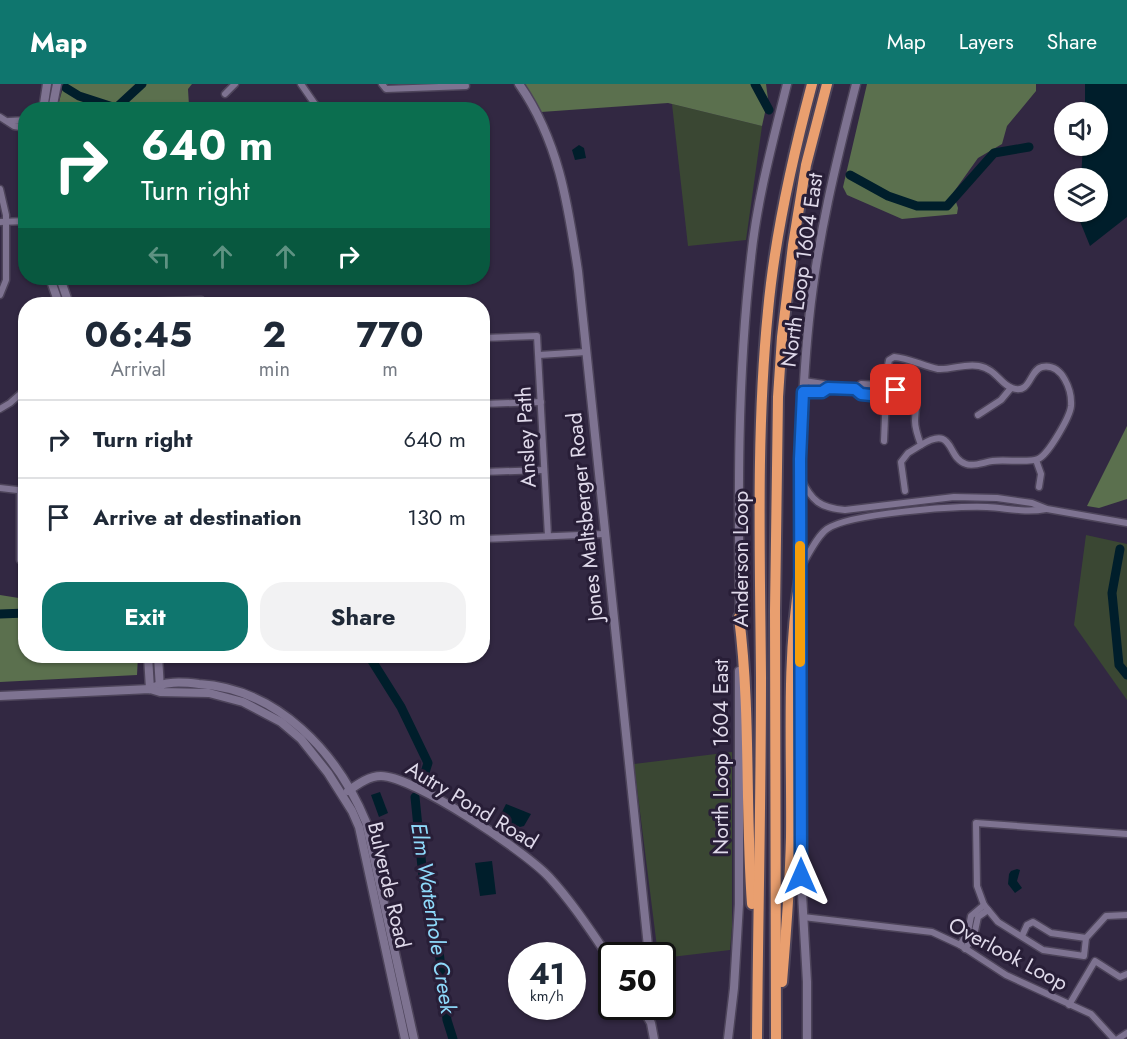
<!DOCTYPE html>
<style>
body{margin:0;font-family:Jost,sans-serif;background:#f2f2f3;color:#1f2937;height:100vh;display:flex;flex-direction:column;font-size:22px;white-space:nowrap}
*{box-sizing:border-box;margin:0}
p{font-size:20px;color:#747a83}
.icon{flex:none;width:33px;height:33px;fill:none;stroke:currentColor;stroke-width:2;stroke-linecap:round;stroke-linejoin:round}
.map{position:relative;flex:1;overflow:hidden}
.drawer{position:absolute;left:18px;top:213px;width:472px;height:366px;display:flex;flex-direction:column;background:#fff;border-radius:24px;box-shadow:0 2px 4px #0004}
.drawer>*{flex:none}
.top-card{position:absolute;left:18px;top:18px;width:472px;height:183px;border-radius:24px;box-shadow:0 2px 4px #0004;background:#0b6e4f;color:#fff;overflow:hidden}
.tools{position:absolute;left:1054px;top:18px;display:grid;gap:12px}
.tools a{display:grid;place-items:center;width:54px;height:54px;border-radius:50%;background:#fff;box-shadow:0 2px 4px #0004;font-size:30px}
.speed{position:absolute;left:508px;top:858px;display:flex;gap:12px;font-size:30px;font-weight:700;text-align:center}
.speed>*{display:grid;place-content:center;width:78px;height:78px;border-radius:50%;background:#fff;box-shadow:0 2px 4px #0004;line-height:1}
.speed small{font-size:15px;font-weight:400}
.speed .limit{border:3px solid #111;border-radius:9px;background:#fff;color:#111}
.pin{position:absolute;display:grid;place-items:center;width:51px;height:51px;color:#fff;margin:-26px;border-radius:12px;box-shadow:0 3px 9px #0006}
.me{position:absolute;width:66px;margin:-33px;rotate:0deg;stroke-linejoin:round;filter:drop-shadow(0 0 4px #0008)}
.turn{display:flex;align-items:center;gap:21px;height:126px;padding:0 24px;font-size:27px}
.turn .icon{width:78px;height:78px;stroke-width:2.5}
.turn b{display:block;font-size:42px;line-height:51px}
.lanes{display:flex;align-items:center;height:57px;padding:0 24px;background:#0003;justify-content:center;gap:30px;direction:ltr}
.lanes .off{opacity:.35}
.eta{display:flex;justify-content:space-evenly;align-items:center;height:102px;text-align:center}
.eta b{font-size:36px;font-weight:700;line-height:42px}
.primary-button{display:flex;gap:12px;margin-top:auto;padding:12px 24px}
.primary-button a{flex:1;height:69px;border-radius:24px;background:#0f766e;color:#fff;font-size:24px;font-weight:700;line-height:69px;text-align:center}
.primary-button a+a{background:#f2f2f3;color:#1f2937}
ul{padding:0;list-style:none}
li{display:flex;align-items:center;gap:18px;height:78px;padding:0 24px;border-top:2px solid #e0e1e3}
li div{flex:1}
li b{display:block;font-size:22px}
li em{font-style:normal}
header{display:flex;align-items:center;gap:36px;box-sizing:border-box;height:84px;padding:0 30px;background:#0f766e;color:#fff}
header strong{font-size:28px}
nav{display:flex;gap:33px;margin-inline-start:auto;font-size:21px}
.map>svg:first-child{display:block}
</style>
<header>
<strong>Map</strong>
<nav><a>Map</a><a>Layers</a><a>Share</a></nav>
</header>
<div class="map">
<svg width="1127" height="955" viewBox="0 0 1127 955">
<rect width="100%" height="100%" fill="#322842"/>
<!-- green -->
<g fill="#3a4733">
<polygon points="672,20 762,42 746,156 688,162"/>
<polygon points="1086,451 1127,460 1127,616 1074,541"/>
<polygon points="732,668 732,843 730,866 663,874 663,872 658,871 634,680"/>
</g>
<!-- forest -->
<g fill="#5b704e">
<polygon points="64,0 192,0 188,5 189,22 217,21 218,25 57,25"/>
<polygon points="524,0 766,0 768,15 762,42 668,19 541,28"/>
<polygon points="867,0 1036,0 1036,7 1007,42 1002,60 978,74 953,109 958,124 957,130 902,135 847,111 843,103"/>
<polygon points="1127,342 1127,415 1099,424 1087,422"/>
<polygon points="0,511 25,515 26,572 138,572 137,591 0,598"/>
</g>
<!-- water -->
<g fill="#001e2b">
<polygon points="1085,0 1127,0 1127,133 1090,162 1079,135 1079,128 1098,128 1098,94 1081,94 1083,62 1098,62 1098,28 1085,28"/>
<polygon points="579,61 584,64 586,74 575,76 572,66"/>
<polygon points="380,708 388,729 379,733 371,711"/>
<polygon points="506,720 531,730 524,742 520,743 502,734 501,730"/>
<polygon points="492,777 496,810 480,812 475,779"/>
<polygon points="1017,785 1020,786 1017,797 1022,804 1015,809 1008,800 1009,790 1011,787"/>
</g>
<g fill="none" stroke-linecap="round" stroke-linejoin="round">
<!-- river -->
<g stroke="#001e2b" stroke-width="9">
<polyline points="755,0 769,26"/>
<polyline points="66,4 79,12 116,24 142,0"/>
<polyline points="1076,66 1082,62"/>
<polyline points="850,91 888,112 917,122 947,122 994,69 1029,63"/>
<polyline points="1120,465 1112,509 1119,581 1127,591"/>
<polyline points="0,530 26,529"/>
<polyline points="369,572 401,623 428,679 421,701"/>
<polyline points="415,713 423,793 439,867 447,936 453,955"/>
</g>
<!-- street casing -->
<g stroke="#4d445a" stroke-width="9">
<g id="street">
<polyline points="301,0 319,26"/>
<polyline points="382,0 386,5 466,2"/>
<polyline points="225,10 235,0"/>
<polyline points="0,33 14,42 26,44"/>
<polyline points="9,37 26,36"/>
<polyline points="0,105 6,131 6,196 0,211"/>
<polyline points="0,138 26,137"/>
<polyline points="113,220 112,219 201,216 202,220"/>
<polyline points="483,254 537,252 548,452"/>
<polyline points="539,271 586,268"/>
<polyline points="804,297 824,300 828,304 855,305 861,310 880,312 885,306 880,301 861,300 855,305"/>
<path d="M885,306C898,306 916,305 916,322C916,327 915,332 915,337C915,345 918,353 921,361L908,369L901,378L905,407"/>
<polyline points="803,308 822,307 828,304"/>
<polyline points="483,320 541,318"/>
<polyline points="0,325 10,319 26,305"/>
<polyline points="978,331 1001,316 1011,304"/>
<path d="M884,357L887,286L889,276L894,273C909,274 923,282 938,285C952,286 965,279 979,282C996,285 1001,301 1012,304C1031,311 1029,286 1042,283C1063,279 1072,307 1071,322C1070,333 1048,371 1038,375C1029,379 1004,375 992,377C984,378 974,383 966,380C946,374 955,340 921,361"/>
<polyline points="1036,376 1041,390 1039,403"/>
<polyline points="483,388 544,386"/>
<path d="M801,395C812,417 820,424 845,426L954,413L997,414L1032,419L1047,425L1127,439"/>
<polyline points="0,404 26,407"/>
<polyline points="20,407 20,476 26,476"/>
<polyline points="483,455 604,450"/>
<path d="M801,483C808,472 816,453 827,445C850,429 956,422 987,423C1007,424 1025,429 1046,425"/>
<polyline points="1127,750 976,739 977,802 984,821 998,838 1043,866 1084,872 1086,854 1106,832 1127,831"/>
<polyline points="803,833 932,848 960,861 1006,891 1091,930 1114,955"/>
<polyline points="1022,852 1027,841 1033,838 1051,849 1086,854"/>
<polyline points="960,861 968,848 971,832 984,821"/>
<polyline points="965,865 974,852 978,833 988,826"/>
<polyline points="1069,921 1095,877 1120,893 1127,890"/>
<polyline points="1118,955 1127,949"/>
</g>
</g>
<!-- secondary casing -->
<g stroke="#4d445a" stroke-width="11">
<g id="secondary">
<path d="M519,0C559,57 568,121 578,187L649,872"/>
<polyline points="43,26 47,0"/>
<polyline points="52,26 57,0"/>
<polyline points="50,194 59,220"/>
<polyline points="60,194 69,220"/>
<path d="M800,499C800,411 800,323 809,236C817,156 836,78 856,0"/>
<polyline points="800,521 801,792 807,898 807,955"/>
<path d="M740,538C738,416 737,295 751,174C757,115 773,57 787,0"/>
<polyline points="148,572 150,605"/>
<polyline points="158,572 160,605"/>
<path d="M150,605C164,597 182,598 199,600C278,605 337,668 366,738L414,955"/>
<polyline points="0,612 150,605 160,608 209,609 243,618 281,638 301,655 328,689 352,727 359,743 405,955"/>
<path d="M348,707C358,700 369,692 381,692C413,692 526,768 549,793C573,819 592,849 612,878"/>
<polyline points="641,922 651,939 654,955"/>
<polyline points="728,955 734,904 739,820 739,587"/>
</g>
</g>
<!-- highway casing -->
<g stroke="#4d445a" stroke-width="14">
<g id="highway">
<path d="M739,533C751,628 745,724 752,820"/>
<path d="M782,898C786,850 790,801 791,753C792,668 786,578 800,494"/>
<path d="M757,955C758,834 761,714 761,593C760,472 756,348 768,227C775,150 792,75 812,0"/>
<polyline points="776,955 775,527 778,313 782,253 793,161 806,81 827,0"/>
</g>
</g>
<!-- street -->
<use href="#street" stroke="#7e7391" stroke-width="6"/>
<!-- secondary -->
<use href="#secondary" stroke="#7e7391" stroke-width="8"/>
<!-- highway -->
<use href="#highway" stroke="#e99f6f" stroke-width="10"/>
</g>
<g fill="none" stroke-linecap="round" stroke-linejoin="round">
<!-- route casing -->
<g stroke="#114b97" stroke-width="15">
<polyline id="route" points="801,792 800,375 803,308 822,308 828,304 855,305 861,310 880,312 885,306 896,306"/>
</g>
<!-- route -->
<use href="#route" stroke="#1a73e8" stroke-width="10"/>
<!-- slow -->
<polyline stroke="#f59e0b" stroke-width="10" points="800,462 800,578"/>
</g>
<g text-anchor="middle" stroke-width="6" stroke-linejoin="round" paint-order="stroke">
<!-- street labels -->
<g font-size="21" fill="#dfd9ea" stroke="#281e37">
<text transform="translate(802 186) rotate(-82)" y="7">North Loop 1604 East</text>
<text transform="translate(526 353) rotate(-93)" y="7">Ansley Path</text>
<text transform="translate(585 433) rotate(-96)" y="7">Jones Maltsberger Road</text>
<text transform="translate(741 475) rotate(-90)" y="7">Anderson Loop</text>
<text transform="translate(721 673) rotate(-90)" y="7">North Loop 1604 East</text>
<text transform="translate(472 721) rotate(31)" y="7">Autry Pond Road</text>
<text transform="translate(389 801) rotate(77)" y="7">Bulverde Road</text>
<text transform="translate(1008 870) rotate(28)" y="7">Overlook Loop</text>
</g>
<!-- water labels -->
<g font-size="22" font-style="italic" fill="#8ed9fa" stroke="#281e37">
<text transform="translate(434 834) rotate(81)" y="8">Elm Waterhole Creek</text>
</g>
</g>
</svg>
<div class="tools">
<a><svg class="icon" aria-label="sound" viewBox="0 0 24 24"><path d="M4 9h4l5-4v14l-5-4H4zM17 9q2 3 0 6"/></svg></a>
<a><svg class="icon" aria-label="layers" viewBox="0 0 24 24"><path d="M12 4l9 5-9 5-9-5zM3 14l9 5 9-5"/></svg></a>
</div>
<div class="speed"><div>41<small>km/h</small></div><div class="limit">50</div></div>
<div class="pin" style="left:896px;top:306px;background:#d93025"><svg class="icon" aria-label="arrive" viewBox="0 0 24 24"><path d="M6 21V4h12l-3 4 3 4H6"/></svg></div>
<svg class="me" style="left:801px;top:792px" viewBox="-20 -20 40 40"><path d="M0-17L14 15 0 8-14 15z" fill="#1a73e8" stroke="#fff" stroke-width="4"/></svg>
<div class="top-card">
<div class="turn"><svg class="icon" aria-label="right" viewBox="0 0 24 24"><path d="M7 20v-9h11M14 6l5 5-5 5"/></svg><div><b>640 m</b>Turn right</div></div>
<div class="lanes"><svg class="icon off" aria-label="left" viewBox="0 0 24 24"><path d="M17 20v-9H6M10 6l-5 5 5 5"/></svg><svg class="icon off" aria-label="ahead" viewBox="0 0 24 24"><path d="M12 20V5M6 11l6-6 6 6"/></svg><svg class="icon off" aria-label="ahead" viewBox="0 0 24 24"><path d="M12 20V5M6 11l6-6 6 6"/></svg><svg class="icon" aria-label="right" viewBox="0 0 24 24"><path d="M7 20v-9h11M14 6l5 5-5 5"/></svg></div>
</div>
<section class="drawer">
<div class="eta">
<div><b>06:45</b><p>Arrival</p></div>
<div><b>2</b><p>min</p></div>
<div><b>770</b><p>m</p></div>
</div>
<ul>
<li><svg class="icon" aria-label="right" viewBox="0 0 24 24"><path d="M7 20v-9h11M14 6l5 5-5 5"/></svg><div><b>Turn right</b></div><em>640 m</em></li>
<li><svg class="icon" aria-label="arrive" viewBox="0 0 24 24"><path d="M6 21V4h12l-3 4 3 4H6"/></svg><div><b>Arrive at destination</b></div><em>130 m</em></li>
</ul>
<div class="primary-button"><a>Exit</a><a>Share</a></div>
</section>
</div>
